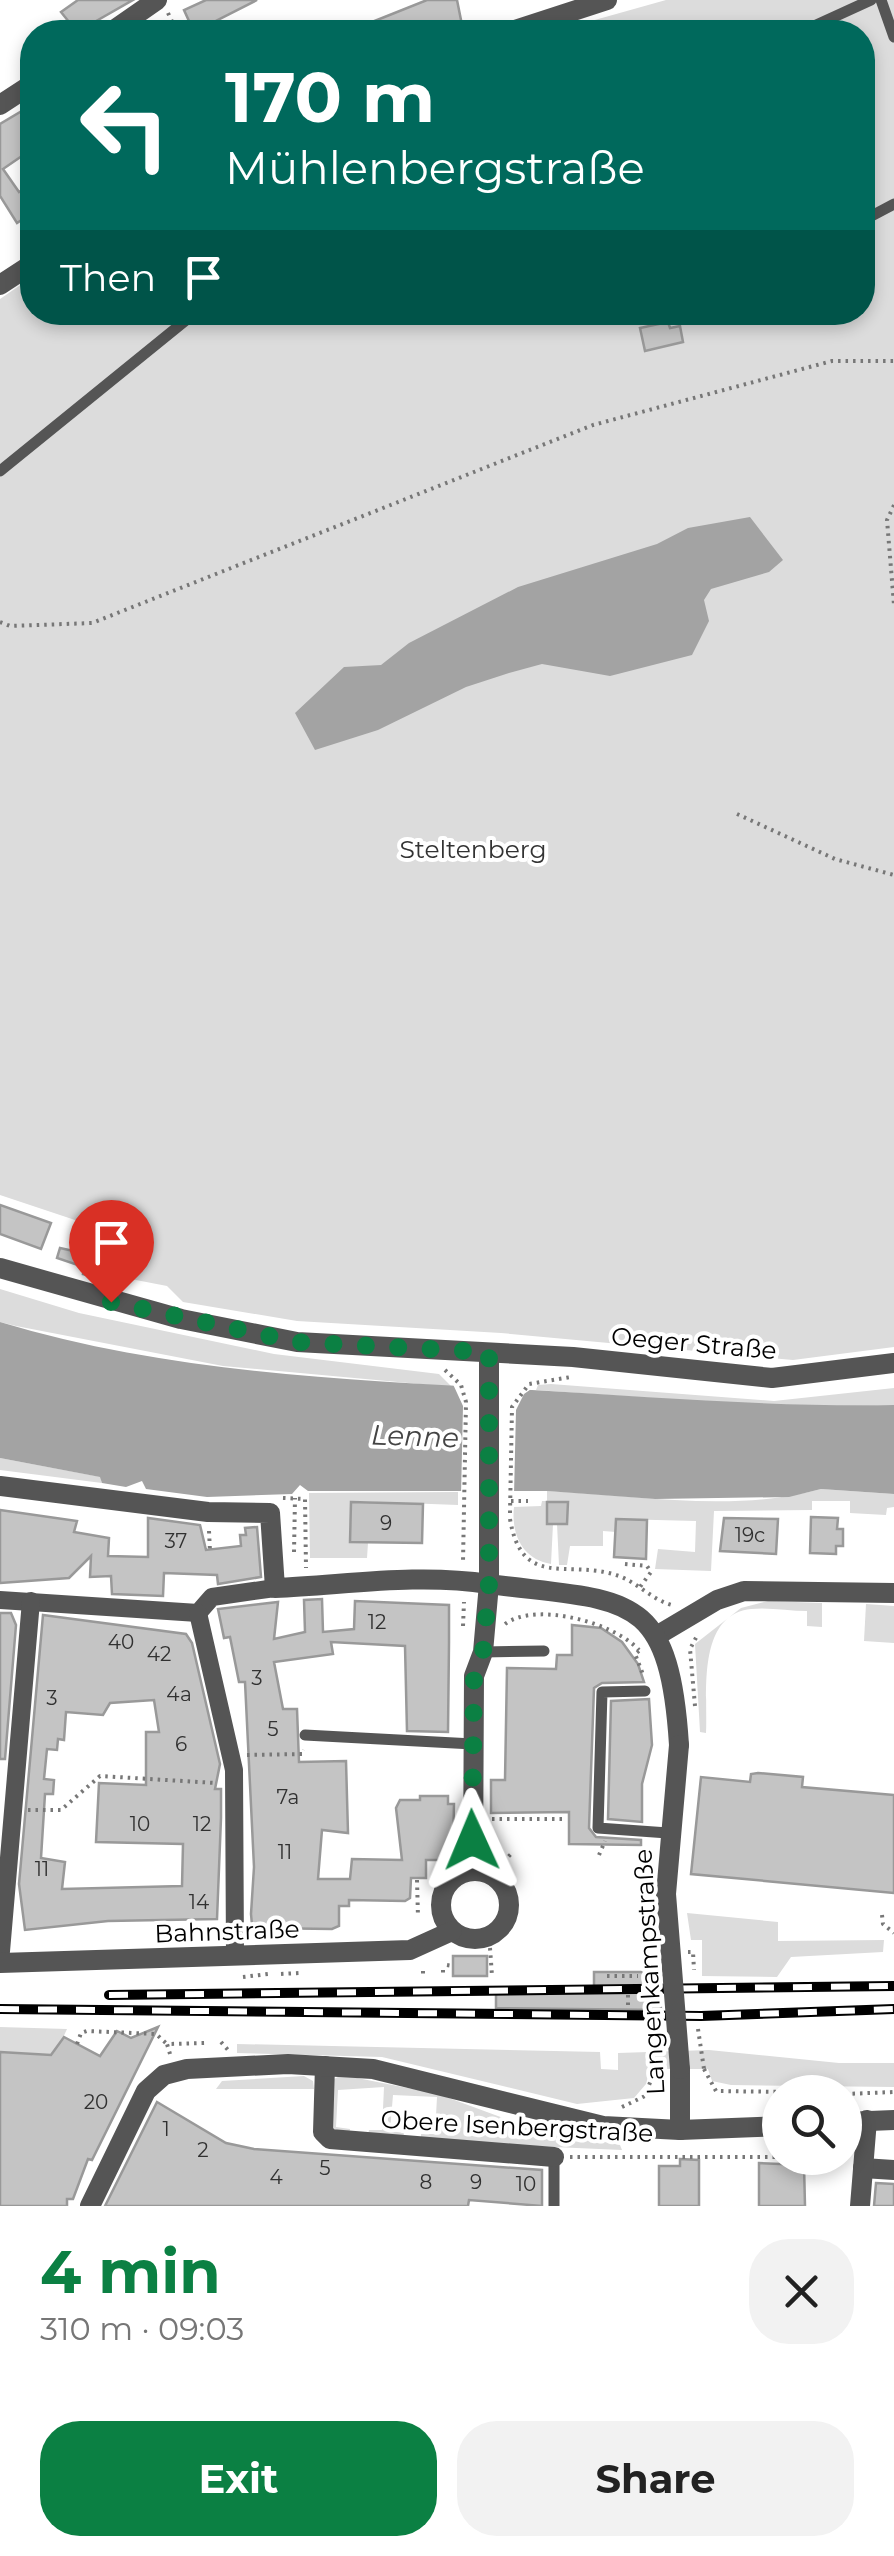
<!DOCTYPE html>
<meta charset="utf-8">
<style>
body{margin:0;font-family:Montserrat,sans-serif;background:#f2f2f2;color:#222;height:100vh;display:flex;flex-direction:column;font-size:38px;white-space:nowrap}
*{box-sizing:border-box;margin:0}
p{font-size:32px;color:#767676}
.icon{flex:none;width:55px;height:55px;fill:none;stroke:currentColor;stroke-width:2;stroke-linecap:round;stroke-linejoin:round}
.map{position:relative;height:2206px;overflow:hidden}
.sheet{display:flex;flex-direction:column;background:#fff;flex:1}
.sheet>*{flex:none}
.hud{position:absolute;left:20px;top:20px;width:855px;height:305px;border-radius:40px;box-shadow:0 5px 15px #0003;background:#00695c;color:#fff;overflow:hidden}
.buttons{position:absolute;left:762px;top:2075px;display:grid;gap:20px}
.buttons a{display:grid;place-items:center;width:100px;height:100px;border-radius:50%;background:#fff;box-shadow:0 5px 15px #0003;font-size:50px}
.pin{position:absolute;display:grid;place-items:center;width:85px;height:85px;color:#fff;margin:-102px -42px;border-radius:50% 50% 50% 0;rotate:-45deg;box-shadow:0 0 10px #0007}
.pin .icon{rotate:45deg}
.me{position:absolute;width:110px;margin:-55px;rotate:359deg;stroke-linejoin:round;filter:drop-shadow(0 0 8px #0008)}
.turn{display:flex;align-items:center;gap:35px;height:210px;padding:0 40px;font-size:45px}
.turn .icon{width:130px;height:130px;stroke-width:2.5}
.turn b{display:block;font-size:70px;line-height:85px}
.then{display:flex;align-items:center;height:95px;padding:0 40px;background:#0003;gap:20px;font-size:38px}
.round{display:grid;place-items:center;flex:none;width:105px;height:105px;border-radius:40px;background:#f2f2f2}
.head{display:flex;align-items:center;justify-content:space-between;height:170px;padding:0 40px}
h1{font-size:60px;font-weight:700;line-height:75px;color:#0b8043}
.button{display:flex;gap:20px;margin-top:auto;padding:20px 40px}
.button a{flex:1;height:115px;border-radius:40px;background:#0b8043;color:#fff;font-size:40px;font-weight:700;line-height:115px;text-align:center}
.button a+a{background:#f2f2f2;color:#222}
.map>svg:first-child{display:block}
</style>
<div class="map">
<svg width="894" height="2206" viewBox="0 0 894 2206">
<rect width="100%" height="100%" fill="#fff"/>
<!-- green -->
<g fill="#dcdcdc">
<polygon points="666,0 894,0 894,1347 793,1360 501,1333 297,1321 183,1302 167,1286 110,1275 115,1237 111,1232 0,1195 0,299 32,277 32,312 862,312 862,32 552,32"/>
<polygon points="0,1289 79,1313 274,1354 439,1374 452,1387 223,1366 16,1326 0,1322"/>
<polygon points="551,1384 774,1401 894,1388 894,1405 779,1407 536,1390 538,1385"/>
<polygon points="0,1458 101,1477 102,1483 0,1470"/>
<path d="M821,1489L894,1494V1507L887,1508L886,1515L850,1513V1501H812V1510L714,1511L711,1571L655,1569L658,1549L695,1552L696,1521L617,1519L616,1532L603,1531V1546H570L567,1565H559L557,1524H567L568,1502H547V1523L553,1524L551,1564C522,1559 511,1534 514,1507L541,1506L542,1501H547V1491C636,1495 735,1513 821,1489Z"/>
<polygon points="458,1492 458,1505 351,1501 349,1542 368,1543 367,1558 310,1558 309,1493"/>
<path d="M768,1601L822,1603V1627L807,1626V1611C789,1611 769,1607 751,1609C696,1615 708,1695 706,1733L700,1732L695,1644L741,1608Z"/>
<polygon points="866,1604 894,1606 894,1643 864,1641"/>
<polygon points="687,1913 778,1922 778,1941 884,1940 883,1952 791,1957 777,1977 702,1976 702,1940 691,1940"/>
<polygon points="0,2027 67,2029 55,2055 0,2052"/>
<polygon points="237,2044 600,2052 601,2069 618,2070 618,2053 709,2050 839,2063 894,2063 894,2087 731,2085 712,2081 708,2069 650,2069 646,2084 634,2098 577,2104 382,2057 237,2053"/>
<polygon points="342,2075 438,2094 528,2127 620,2145 622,2150 421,2141 421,2134 435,2134 437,2097 393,2095 390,2131 404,2133 403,2139 368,2136 369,2130 382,2130 384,2087 338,2090 336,2127 350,2129 349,2135 331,2132 332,2080"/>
<polygon points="304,2076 313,2081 314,2089 216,2089 222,2081"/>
</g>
<!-- water -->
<g fill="#a3a3a3">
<polygon points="750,517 783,560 769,572 711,589 704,600 709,621 692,655 610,676 542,664 509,673 466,687 378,730 315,750 295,713 344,667 381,665 409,643 518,587 657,544 688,528"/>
<path d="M0,1322C172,1374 354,1380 532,1390C653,1397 772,1407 894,1405V1494L821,1489L789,1497L655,1499L547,1491H308L300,1485L292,1494L207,1497L146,1489L142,1481L126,1487L102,1483L100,1477L0,1458Z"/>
</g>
<!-- pier -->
<polygon fill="#fff" points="452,1382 537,1385 524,1394 516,1410 514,1495 461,1495 463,1406"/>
<!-- building -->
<g fill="#c4c4c4" stroke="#999" stroke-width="2.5" fill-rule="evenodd">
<polygon points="78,0 133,0 77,32 61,12"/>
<polygon points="206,0 257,0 194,32 184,10"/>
<polygon points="427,0 457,0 462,25 443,32 347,32"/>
<polygon points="32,105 32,149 3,169 19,192 27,187 32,195 32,213 17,223 0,196 0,124"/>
<polygon points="668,322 670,328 680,326 683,342 645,351 640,328"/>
<polygon points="0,1205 51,1223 41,1249 0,1234"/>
<polygon points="60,1248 105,1258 102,1279 83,1274 84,1267 57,1258"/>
<polygon points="351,1502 423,1504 422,1543 350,1542"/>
<polygon points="547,1502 568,1502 567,1524 547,1524"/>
<polygon points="0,1510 77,1521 74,1532 109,1538 108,1556 148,1557 148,1518 200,1525 206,1550 241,1546 240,1535 246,1535 245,1528 257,1527 261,1577 218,1584 217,1575 164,1573 163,1596 112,1594 111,1576 90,1577 91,1556 69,1578 0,1583"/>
<polygon points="811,1517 838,1518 837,1529 843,1529 843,1546 836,1546 836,1554 810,1553"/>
<polygon points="724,1518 778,1519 776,1554 720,1551"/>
<polygon points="616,1519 647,1520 646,1559 614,1557"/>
<polygon points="322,1599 323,1632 354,1629 355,1601 449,1605 449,1643 448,1732 407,1731 405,1646 331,1642 333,1654 274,1662 283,1709 297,1709 299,1762 346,1761 348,1833 322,1830 318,1879 350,1879 352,1859 402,1860 396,1808 400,1800 420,1800 420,1796 448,1796 448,1804 454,1804 453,1852 448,1852 448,1860 426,1860 426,1878 411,1878 410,1898 405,1901 349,1900 349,1906 339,1906 339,1926 332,1929 259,1928 252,1925 251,1914 254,1867 245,1682 239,1682 230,1637 224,1638 218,1609 278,1602 274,1639 305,1632 304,1600"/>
<polygon points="0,1613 11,1613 16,1625 5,1759 0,1759"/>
<path d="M43,1615L186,1634L192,1643L220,1764L215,1789H221V1818L217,1919L108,1921L25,1930L19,1884ZM154,1700L159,1732H146V1785L99,1783L96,1842L183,1844L182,1886L62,1889L65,1862L41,1858L45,1794H53L54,1780L44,1779L47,1749L57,1750L58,1739L64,1740L66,1712L103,1715L110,1703Z"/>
<polygon points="572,1625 601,1628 622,1642 638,1664 644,1682 602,1683 594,1688 589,1828 596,1837 641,1840 641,1845 569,1844 569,1812 491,1813 491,1780 505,1780 507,1668 556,1669 557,1655 572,1655"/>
<polygon points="649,1699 652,1745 642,1784 642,1822 608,1819 611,1701"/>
<polygon points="758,1773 803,1777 802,1787 894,1795 894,1893 691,1874 701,1777 750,1782 751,1774"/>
<rect x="453" y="1956" width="34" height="20"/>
<polygon points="594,1972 646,1972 646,1992 660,1992 661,2010 496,2008 496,1992 594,1992"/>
<polygon points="158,2027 92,2160 88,2159 73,2199 67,2199 67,2206 0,2206 0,2052 51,2055 64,2037 100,2056 117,2031 131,2038"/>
<polygon points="157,2102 226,2143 254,2149 542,2170 542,2206 469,2200 468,2206 105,2206"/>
<polygon points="680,2159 699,2160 699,2206 659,2206 659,2166 680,2166"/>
<polygon points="759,2163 804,2165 805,2206 759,2206"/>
<polygon points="876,2183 894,2184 894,2206 874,2206"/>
</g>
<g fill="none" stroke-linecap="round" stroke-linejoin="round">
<!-- path -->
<g stroke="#777" stroke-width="4" stroke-dasharray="2.5 5" stroke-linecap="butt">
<polyline points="168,13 177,32"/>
<polyline points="894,505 887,520 894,605"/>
<polyline points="0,622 10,626 92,623 593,425 832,361 894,361"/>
<polyline points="737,814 835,859 894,875"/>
<polyline points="445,1370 461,1385 466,1402 463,1562"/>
<polyline points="283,1498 305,1499 306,1568"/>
<polyline points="511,1501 528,1501"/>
<polyline points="510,1513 512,1407 529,1384 571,1377"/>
<path d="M510,1519C522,1590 567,1559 616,1575C636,1581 652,1600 672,1605"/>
<polyline points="209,1531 210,1551"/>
<polyline points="294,1552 295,1498"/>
<polyline points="625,1564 647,1566 651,1572 640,1587"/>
<path d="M505,1624C536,1601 615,1623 639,1650"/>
<polyline points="463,1626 464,1602"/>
<polyline points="639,1651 635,1654 644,1677"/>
<polyline points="695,1706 690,1649 698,1634"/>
<polyline points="247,1755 303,1754 304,1750"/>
<polyline points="28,1810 61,1810 100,1776 216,1783"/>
<polyline points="492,1819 567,1819"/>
<polyline points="599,1855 605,1841"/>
<polyline points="641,1856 652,1856"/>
<polyline points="498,1867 511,1854"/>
<polyline points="417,1880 418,1917"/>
<polyline points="882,1915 883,1924 894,1933"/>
<polyline points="490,1948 492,1976"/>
<polyline points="688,1952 693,1952 694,1970"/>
<polyline points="447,1965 453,1966"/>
<polyline points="443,1970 443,1976"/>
<polyline points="423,1971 423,1976"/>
<polyline points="281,1974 300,1973"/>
<polyline points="607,1976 638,1976"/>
<polyline points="243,1977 268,1974"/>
<polyline points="628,1995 628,2009"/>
<polyline points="645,2002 657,2002"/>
<polyline points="221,2042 228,2050"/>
<polyline points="77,2044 81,2033 87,2031 156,2034 167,2044"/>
<polyline points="170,2054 167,2044 206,2043"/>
<polyline points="704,2069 716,2091 788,2092"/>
<polyline points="845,2094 894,2092"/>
<polyline points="622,2107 645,2096 655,2069"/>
<polyline points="570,2157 780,2157"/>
<polyline points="785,2158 820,2158"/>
</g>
<!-- service -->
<g stroke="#555" stroke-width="11">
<polyline points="881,0 894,37"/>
<polyline points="801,32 871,0"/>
<polyline points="862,221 894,204"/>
<polyline points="0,471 196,312"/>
<polyline points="483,1652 544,1651"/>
<polyline points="645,1691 602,1692 598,1828 668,1833"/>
<polyline points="305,1735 473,1744"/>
<polyline points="554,2206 554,2157"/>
</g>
<!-- pedestrian -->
<g stroke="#555" stroke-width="18">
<polyline points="0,1600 198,1613 212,1597 275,1588"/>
<polyline points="198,1613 234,1770 235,1954"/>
<polyline points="0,1963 31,1601"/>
</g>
<!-- minor -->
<g stroke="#555" stroke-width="20">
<polyline points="111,32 157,0"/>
<polyline points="509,32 607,0"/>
<polyline points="0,105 32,84"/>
<polyline points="0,285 32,264"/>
<path d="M0,1486L208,1512L270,1513L275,1588C347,1585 417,1573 489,1584L483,1652L474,1676L473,1870"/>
<polyline points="658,1635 717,1600 744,1591 894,1593"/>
<circle cx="475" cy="1905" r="34"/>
<polyline points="0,1963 410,1950 452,1931"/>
<polyline points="325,2066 323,2132 330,2139 554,2157"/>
<polyline points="863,2168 894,2170"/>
<polyline points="90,2206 146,2091 164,2075 187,2069 288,2064 373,2069 603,2126 680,2130"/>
<polyline points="860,2206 867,2120"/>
</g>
<!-- tertiary -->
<g stroke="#555" stroke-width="20">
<polyline points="0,1268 181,1319 297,1342 573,1357 772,1378 894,1363"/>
<path d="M489,1353V1584C626,1602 669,1587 679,1745"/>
<polyline points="680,2069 680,2130 780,2126"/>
<polyline points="845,2122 894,2120"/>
</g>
<!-- rail casing -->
<g stroke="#000" stroke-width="10">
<g id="rail">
<polyline points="109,1995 894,1986"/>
<polyline points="0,2009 701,2016 894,2009"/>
</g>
</g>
<!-- rail -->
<use href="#rail" stroke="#fff" stroke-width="6" stroke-dasharray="19" stroke-linecap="butt"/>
<!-- path-bridge -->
<g stroke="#777" stroke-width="4" stroke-dasharray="2.5 5" stroke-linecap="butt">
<polyline points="654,2013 655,2069"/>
<polyline points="698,2029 704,2069"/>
</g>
<!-- tertiary-bridge -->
<polyline stroke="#555" stroke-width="20" points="679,1745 666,1894 680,2069"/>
</g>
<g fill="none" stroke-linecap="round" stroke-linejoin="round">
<!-- route -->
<polyline stroke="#0b8043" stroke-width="18" stroke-dasharray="0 32.4" points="111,1302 297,1342 489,1352 489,1584 483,1652 474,1676 472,1840"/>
</g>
<g text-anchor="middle" stroke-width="8" stroke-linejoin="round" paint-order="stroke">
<!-- number labels -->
<g font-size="20" fill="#313131">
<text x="386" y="1530">9</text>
<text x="750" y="1542">19c</text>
<text x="176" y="1548">37</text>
<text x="377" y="1629">12</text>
<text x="121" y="1649">40</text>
<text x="159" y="1661">42</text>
<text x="257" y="1685">3</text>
<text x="179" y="1701">4a</text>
<text x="52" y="1705">3</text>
<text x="273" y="1736">5</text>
<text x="181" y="1751">6</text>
<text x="288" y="1804">7a</text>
<text x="140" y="1831">10</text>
<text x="202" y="1831">12</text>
<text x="285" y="1859">11</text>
<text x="42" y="1876">11</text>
<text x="199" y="1909">14</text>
<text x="96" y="2109">20</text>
<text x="166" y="2136">1</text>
<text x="203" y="2157">2</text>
<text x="325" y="2175">5</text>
<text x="276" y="2184">4</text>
<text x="426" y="2189">8</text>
<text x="476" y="2189">9</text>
<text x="526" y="2191">10</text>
</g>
<!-- park labels -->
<g font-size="25" fill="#333" stroke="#fff">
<text x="473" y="858">Steltenberg</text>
</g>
<!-- street labels -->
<g font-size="25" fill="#000" stroke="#fff">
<text transform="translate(694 1343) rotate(5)" y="9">Oeger Straße</text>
<text transform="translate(227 1931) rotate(-2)" y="9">Bahnstraße</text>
<text transform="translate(649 1972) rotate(-93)" y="9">Langenkampstraße</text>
<text transform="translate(517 2126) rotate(3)" y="9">Obere Isenbergstraße</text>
</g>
<!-- water labels -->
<g font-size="28" font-style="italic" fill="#444" stroke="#fff">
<text transform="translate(415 1436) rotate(2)" y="10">Lenne</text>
</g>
</g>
</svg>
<div class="buttons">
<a><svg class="icon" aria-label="search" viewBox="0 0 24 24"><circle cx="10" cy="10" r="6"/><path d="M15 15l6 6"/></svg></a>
</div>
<div class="pin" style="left:111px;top:1302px;background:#d93025"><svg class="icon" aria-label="arrive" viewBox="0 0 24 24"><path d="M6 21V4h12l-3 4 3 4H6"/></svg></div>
<svg class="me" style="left:472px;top:1840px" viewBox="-20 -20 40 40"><path d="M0-17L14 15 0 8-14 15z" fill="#0b8043" stroke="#fff" stroke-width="4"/></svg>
<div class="hud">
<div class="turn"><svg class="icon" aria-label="left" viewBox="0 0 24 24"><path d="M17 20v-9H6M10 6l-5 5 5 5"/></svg><div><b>170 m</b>Mühlenbergstraße</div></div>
<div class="then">Then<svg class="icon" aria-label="arrive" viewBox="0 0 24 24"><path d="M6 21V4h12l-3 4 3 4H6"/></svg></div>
</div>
</div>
<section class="sheet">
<div class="head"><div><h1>4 min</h1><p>310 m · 09:03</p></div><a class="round"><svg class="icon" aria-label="close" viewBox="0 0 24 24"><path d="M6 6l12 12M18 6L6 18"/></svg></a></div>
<div class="button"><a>Exit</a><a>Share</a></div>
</section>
